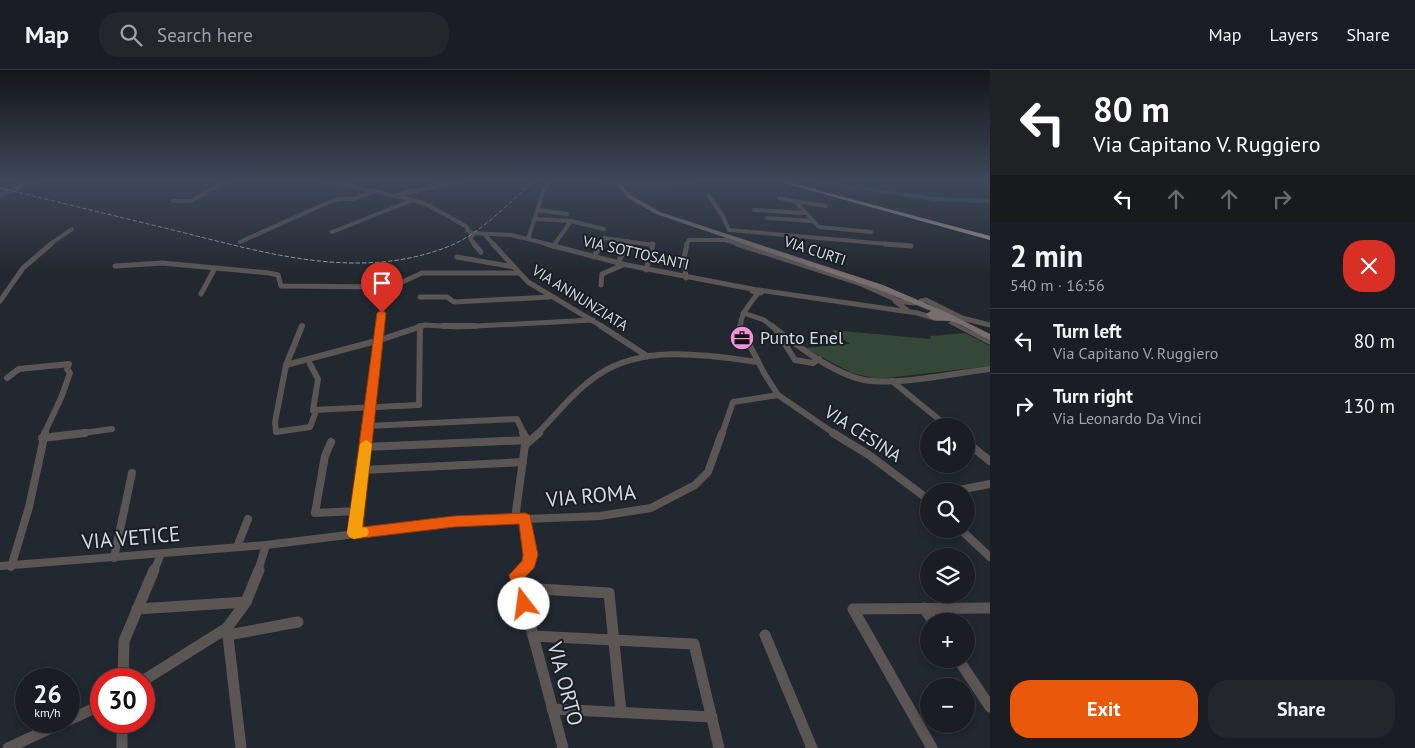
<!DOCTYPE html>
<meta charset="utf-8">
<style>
body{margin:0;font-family:"PT Sans",sans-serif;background:#23272c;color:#f1f3f6;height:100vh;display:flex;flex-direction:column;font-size:19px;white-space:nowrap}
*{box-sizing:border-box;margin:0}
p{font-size:16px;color:#9fa2a6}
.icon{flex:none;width:28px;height:28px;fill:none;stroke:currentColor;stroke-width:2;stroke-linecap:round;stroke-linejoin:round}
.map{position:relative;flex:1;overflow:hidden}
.details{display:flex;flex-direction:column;background:#1a1e24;width:425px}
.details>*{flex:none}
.hud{background:#202124;color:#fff;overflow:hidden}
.fabs{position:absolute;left:920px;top:348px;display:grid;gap:10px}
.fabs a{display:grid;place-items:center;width:55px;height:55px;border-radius:50%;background:#1a1e24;box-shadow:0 2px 8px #0003,0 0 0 1px #383c41;font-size:25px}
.speed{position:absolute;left:15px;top:598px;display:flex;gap:10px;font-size:25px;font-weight:700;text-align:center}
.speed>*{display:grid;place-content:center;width:65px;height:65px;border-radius:50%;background:#1a1e24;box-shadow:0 2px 8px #0003,0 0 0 1px #383c41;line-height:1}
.speed small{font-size:12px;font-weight:400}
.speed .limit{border:8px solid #d22;background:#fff;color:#111}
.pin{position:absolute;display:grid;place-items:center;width:42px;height:42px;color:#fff;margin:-51px -21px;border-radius:50% 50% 50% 0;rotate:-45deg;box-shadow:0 0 5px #0007}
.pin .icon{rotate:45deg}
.me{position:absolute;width:55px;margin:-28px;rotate:345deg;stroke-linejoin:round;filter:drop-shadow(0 0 4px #0008)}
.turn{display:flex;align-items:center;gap:18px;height:105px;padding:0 20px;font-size:22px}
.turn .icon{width:65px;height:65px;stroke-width:2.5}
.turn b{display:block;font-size:35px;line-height:42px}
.lanes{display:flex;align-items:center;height:48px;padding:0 20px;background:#0003;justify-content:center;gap:25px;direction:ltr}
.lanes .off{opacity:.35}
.round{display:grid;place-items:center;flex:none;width:52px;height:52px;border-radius:20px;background:#23272c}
.head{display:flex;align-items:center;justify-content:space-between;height:85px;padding:0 20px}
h1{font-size:30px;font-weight:700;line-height:38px}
.cta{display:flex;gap:10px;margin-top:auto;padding:10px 20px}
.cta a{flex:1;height:58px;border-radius:20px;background:#ea580c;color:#fff;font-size:20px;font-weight:700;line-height:58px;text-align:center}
.cta a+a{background:#23272c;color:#f1f3f6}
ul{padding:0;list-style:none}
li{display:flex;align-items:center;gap:15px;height:65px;padding:0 20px;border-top:1px solid #383c41}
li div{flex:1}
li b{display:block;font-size:19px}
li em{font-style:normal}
header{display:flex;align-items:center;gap:30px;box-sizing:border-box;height:70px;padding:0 25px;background:#1a1e24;border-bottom:1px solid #383c41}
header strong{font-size:24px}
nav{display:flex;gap:28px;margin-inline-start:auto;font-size:18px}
.search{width:350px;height:45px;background:#23272c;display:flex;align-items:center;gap:12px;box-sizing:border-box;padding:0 18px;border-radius:20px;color:#9fa2a6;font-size:19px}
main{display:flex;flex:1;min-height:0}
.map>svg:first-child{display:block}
</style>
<header>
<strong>Map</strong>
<div class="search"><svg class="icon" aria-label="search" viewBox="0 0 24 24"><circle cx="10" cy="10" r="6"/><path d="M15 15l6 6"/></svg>Search here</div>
<nav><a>Map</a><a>Layers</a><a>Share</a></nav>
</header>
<main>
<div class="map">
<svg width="990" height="678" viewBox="0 0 990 678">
<rect width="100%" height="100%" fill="#222830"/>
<!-- green -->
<polygon fill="#354838" points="831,260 930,269 931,266 965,263 990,276 990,296 878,309 852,303 805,278 850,274"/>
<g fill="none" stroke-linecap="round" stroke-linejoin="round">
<!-- river -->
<g fill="#2b566c" fill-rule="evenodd">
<path d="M595,111L648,113L700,111C687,119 608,119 595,111Z"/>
<polygon points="808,111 820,111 933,127 990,129 990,133 933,131"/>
</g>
<!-- minor-far4 -->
<g stroke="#5b5554" stroke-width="4">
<polyline points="326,111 414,130 430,136 467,157 468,161 472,163 511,165 528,169"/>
<polyline points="0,125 34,111"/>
<polyline points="397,125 460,111"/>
<polyline points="709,126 722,145 729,160 899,175"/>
<polyline points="779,128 795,131 819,157 871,162"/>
<polyline points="173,131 191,131 226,111"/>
<polyline points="795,131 826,136"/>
<polyline points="537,140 567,144"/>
<polyline points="754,140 804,143"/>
<polyline points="767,148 813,151"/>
<polyline points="535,149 571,151 604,159"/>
<polyline points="332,162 413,130"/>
<polyline points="474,164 470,168 475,175"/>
<polyline points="485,165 494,175"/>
<polyline points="240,172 329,132 339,129 354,129 375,121"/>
<polyline points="49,175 72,159"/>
<polyline points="551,175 528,169 543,122 551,111"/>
<polyline points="554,175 571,151"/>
<polyline points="600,175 604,168 653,175"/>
<polyline points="626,175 628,171"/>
<polyline points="686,175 689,170 726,170 741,175"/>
</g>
<!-- minor-far3 -->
<g stroke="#5b5554" stroke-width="5">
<polyline points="474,174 481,182"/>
<polyline points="493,174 528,212 603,257"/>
<polyline points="546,174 627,195 757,220 761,223 752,221 755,220"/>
<polyline points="737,174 859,213 897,230"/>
<polyline points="885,174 911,176"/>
<polyline points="553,176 555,174"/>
<polyline points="457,187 514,197"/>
<polyline points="594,187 601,174"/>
<polyline points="618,193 627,174"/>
<polyline points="115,196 162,193 269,203 278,205 281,216 383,217 398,214 422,203 519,203"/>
<polyline points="646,200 653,174 651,174"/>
<polyline points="686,208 684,188 687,174"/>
<polyline points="601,215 602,204 623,195"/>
<polyline points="759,220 917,243 934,248"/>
<polyline points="201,224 215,198"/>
<polyline points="420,227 447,227 454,232 550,227"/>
<polyline points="0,231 23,198 51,174"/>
<polyline points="921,231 926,230 962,248 990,255"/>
<polyline points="908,241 895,231 914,233"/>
<polyline points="743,243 764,250 773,257"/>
<polyline points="380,257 382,243"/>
<polyline points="418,257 425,255 458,257 593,250"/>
<path d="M741,257C739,245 751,233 758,223"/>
</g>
<!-- minor-far2 -->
<g stroke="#5b5554" stroke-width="6">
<polyline points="302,256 286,295 380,270 422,256"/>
<polyline points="443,256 475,256"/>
<polyline points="601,256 647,286"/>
<polyline points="740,256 764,303 778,325 835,364"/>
<path d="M772,256C796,275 834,304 864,310C896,316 956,303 990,299"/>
<polyline points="776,260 795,290 813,293 819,289"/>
<polyline points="286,295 275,352 276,362 310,357 315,344 313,340 318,309 310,294"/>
<polyline points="7,308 19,299 69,294 67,299 70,303 61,328 44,364"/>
<polyline points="892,311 947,356"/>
<polyline points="313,340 419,335 420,256"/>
<polyline points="368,356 517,349 524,364"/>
<polyline points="75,364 112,359"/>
<polyline points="367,364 380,256"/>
<path d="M537,364C557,344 574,321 598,305C644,274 706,285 758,292"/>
<polyline points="722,364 733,332 778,325"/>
</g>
<!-- minor-far1 -->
<g stroke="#5b5554" stroke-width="8">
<polyline points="523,363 527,370"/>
<polyline points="833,363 869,385 929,430"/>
<polyline points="42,368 85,363"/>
<polyline points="331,372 325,386 315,443 357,441"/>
<polyline points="966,372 990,391"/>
<polyline points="365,377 530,370"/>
<polyline points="362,400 523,392"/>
<polyline points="954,421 990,414"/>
<polyline points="515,449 525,375 539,363"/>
<polyline points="960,459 990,487"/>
<polyline points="355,463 367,363"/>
<polyline points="237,477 248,449"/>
<polyline points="114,488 132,403"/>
<polyline points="0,496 266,475 454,452 600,446 651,438 695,415 708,402 722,363"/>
<polyline points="11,497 29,437 45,363"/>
<polyline points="154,501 161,484"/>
<polyline points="258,501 266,475"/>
<path d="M521,501C537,487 528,468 525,449"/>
</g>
<!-- minor -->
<g stroke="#5b5554" stroke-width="11">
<polyline points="523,500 517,505 563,678"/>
<polyline points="520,518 609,523 621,642"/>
<polyline points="924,538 933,551"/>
<polyline points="137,539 246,532"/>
<polyline points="228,565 298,552"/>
<polyline points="765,565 812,678"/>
<polyline points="533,566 694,574 719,678"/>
<polyline points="958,589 990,637"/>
<polyline points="123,609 124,571 154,500"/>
<polyline points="144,610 227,558"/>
<polyline points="552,639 712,647"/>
<polyline points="69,650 101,635"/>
<polyline points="122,651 122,678"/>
<polyline points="8,678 66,651"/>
<polyline points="241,678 227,558 246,532 259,500"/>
<polyline points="932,678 853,539 990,538"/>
</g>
<!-- tertiary -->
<polygon fill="#5b5554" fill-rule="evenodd" points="952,251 990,270 990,275 950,254 948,253"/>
<!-- secondary -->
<path fill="#786e6d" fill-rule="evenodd" d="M614,111H618L631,125L660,142L883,215L946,242L990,264V270C979,266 958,251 948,251C939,250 933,253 926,244L931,241L877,219L656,144L628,128Z"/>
<!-- motorway -->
<polygon fill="#a29392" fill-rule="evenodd" points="776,111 784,111 990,166 990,170"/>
<!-- rail -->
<path stroke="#9ea3a9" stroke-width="1" stroke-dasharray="4.5 2" stroke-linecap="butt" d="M0,118C58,132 115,146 173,160C262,182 357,212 447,177C481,164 507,134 534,111"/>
</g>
<!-- sky -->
<linearGradient id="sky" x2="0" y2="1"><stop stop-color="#13161a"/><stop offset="0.54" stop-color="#3e4859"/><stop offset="1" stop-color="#3e4859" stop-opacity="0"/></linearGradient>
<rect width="990" height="205" fill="url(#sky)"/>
<!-- route -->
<polygon fill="#ea580c" stroke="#983908" points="382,240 386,243 363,457 454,446 525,443 530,445 538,485 534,498 525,507 532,534 530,539 524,541 518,539 509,505 522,491 523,485 519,454 454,457 354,469 349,467 347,463 377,243"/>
<!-- slow -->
<polygon fill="#f59e0b" points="366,370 372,374 362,457 367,458 369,462 367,466 354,469 349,467 347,463 360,374"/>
<!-- icons -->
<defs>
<g id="office-disc" transform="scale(1.25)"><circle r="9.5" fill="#f291d6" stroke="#191e26"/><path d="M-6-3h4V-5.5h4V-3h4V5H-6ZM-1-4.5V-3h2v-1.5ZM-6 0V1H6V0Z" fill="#111"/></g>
</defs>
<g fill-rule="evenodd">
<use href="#office-disc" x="742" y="268"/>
</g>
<g text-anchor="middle" stroke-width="4" stroke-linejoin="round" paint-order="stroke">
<!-- far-street labels -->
<g font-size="15" fill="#d6dadf" stroke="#191e26">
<text transform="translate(815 181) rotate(18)" y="5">VIA CURTI</text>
<text transform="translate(636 183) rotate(13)" y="5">VIA SOTTOSANTI</text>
<text transform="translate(580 228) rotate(32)" y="5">VIA ANNUNZIATA</text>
</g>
<!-- poi labels -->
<g font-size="18" fill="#d6dadf" stroke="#191e26" text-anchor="start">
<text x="760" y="274">Punto Enel</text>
</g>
<!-- street labels -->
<g font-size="18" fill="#d6dadf" stroke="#191e26">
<text transform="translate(863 364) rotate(33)" y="6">VIA CESINA</text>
</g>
<!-- near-street labels -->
<g font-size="21" fill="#d6dadf" stroke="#191e26">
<text transform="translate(591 426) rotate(-5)" y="7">VIA ROMA</text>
<text transform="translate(131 468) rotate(-5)" y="7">VIA VETICE</text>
<text transform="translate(565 614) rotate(75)" y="7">VIA ORTO</text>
</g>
</g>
</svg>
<div class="fabs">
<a><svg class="icon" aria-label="sound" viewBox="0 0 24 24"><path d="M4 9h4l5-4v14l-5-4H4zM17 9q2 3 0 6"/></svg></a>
<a><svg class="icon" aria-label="search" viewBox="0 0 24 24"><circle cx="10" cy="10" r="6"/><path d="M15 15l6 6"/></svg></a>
<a><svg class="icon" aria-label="layers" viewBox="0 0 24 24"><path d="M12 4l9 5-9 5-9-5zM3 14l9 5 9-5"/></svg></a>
<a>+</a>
<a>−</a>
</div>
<div class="speed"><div>26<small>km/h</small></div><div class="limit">30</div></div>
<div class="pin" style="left:382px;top:243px;background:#d93025"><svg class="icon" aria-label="arrive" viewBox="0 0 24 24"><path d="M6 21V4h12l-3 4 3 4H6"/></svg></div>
<svg class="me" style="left:524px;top:534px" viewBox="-20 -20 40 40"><circle r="19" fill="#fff"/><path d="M0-13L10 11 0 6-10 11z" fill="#ea580c"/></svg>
</div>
<section class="details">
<div class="hud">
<div class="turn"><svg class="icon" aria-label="left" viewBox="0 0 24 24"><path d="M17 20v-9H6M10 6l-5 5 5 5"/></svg><div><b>80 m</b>Via Capitano V. Ruggiero</div></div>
<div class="lanes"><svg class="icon" aria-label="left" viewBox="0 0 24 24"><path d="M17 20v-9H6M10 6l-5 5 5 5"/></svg><svg class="icon off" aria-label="ahead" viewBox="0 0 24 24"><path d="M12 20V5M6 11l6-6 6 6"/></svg><svg class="icon off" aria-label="ahead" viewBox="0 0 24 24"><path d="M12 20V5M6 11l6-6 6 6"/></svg><svg class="icon off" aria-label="right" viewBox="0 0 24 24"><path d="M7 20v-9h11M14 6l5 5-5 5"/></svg></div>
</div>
<div class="head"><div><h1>2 min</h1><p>540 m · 16:56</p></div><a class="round" style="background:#d93025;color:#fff"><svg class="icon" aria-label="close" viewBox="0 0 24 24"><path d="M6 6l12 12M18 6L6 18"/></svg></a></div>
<ul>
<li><svg class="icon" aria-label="left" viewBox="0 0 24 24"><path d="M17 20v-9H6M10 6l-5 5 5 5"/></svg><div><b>Turn left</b><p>Via Capitano V. Ruggiero</p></div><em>80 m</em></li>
<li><svg class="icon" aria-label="right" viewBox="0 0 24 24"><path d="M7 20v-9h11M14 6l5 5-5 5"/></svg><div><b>Turn right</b><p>Via Leonardo Da Vinci</p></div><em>130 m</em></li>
</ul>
<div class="cta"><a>Exit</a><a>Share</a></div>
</section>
</main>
